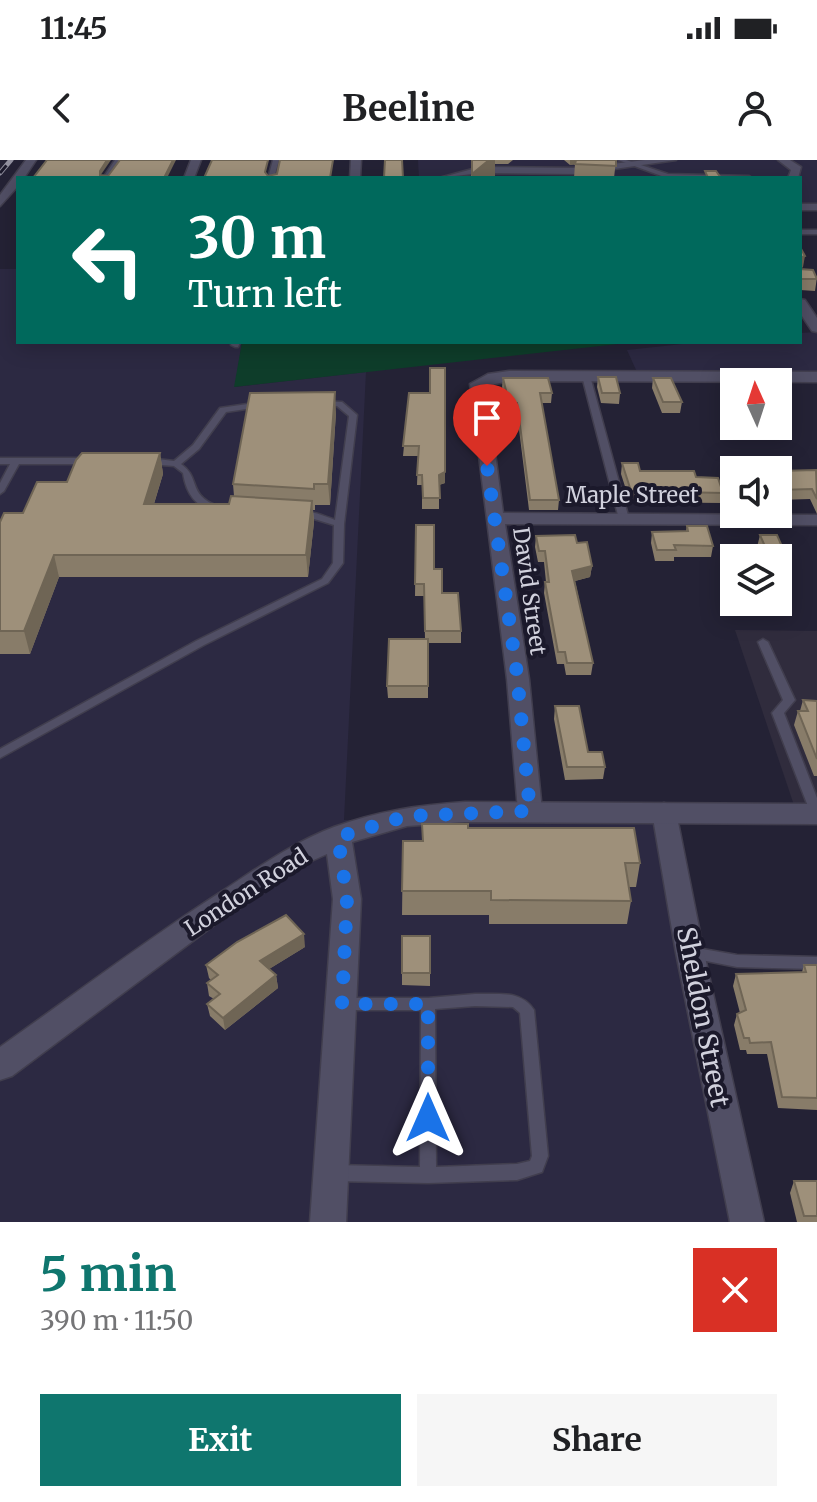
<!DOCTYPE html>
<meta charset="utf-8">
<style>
body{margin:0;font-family:Merriweather,serif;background:#f6f6f6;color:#202124;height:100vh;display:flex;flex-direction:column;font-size:30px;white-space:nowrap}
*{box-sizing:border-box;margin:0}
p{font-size:26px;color:#757577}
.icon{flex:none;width:44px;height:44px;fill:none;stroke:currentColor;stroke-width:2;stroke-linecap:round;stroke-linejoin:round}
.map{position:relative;height:1062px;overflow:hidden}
.side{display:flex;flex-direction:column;background:#fff;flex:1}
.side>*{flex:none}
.banner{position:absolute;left:16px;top:16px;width:786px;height:168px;border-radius:0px;box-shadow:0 4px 20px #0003;background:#00695c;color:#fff;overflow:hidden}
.needle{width:52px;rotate:357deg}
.fabs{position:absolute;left:720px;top:208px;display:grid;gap:16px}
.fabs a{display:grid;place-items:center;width:72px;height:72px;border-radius:0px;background:#fff;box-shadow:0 4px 20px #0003;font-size:40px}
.pin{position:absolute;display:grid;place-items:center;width:68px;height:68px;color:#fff;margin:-82px -34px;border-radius:50% 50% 50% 0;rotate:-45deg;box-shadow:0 0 8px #0007}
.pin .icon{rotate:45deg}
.me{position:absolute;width:88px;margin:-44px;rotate:0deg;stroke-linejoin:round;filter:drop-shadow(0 0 6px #0008)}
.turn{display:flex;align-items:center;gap:28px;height:168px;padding:0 40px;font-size:36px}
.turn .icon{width:104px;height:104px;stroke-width:2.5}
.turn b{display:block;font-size:56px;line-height:68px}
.round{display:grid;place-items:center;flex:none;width:84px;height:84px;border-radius:0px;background:#f6f6f6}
.overview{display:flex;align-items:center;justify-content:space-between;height:136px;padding:0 40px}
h1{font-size:48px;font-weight:700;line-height:60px;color:#0f766e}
.action{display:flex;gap:16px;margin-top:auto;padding:16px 40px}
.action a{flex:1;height:92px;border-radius:0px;background:#0f766e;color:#fff;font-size:32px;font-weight:700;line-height:92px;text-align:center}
.action a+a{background:#f6f6f6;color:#202124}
.status{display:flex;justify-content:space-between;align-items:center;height:56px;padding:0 40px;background:#fff;direction:ltr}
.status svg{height:22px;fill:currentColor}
header{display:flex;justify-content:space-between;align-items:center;height:104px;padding:0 40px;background:#fff;font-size:36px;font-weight:700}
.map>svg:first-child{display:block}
</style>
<div class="status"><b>11:45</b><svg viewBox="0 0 49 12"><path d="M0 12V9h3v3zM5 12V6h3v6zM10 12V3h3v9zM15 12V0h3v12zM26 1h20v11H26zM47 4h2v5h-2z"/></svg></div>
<header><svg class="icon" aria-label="back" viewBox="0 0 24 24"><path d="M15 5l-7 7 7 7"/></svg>Beeline<svg class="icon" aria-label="person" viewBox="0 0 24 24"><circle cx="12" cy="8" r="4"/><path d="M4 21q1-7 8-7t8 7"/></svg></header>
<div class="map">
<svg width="817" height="1062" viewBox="0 0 817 1062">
<rect width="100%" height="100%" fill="#242235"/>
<!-- commercial -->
<polygon fill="#302c3d" points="735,470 817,471 817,663 800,663"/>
<!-- built -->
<g fill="#2c2942">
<polygon points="418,0 817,0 817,44 800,44 800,18 419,18"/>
<polygon points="0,109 18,109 18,182 242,182 235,227 366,212 344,660 655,660 731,1062 0,1062"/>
<polygon points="817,172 817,213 637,212 627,190 701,182 800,182 800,173"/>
</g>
<!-- green -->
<polygon fill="#0e3d2a" points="242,182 636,182 234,227"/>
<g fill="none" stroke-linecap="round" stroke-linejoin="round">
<!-- service casing -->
<g stroke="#413e4e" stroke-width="3">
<g id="service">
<polygon points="115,0 121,0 109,18 103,18"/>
<polygon points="273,0 279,0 274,18 268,18"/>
<polygon points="618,0 626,0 668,14 749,16 752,18 667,18"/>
<rect x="800" y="70" width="17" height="4"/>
<polygon points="232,182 240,182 238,187 235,187 231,185"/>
<polygon points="583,214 590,216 629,359 627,361 621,361 619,359 582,216"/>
<path d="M320,241L342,242L357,255L344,364L343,403L328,423L204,485L0,598V589L196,481L322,419L333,403L334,365L311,358H299L294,355C307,348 322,355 335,360L349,256L337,246L320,245Z"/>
<path d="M262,242H265V246L226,252L199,289L181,304C201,318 187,334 217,346V350C196,349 186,333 183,313L174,306L149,304L145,301L149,298L174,301L193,285L220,248Z"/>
<polygon points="0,298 88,298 92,301 88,304 19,304 4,331 0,334 0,323 10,304 0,304"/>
<polygon points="763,479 768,482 795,540 784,553 817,638 817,658 813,657 811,654 772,553 783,540 758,482"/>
<polygon points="691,787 737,795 817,797 817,809 737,807 686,797 684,793 686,789"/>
<path d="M475,834C498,835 520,829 534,850L548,996L542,1012L517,1020L428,1023L335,1021L329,1018L327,1013L329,1008L335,1005L420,1007L421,850H343L338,848L336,844L338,840L343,838H428ZM475,846L513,847L520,853L532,996L530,1001L517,1004L436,1007L435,849Z"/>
</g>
</g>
<!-- minor casing -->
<g stroke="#413e4e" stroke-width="3">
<g id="minor">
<polygon points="26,0 36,0 24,18 18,18 18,26 0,46 0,35"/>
<polygon points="191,0 201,0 194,18 184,18"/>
<polygon points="351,0 361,0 360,18 350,18"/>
<polygon points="645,0 676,0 580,14 480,13 439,18 480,7 580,8"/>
<polygon points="778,0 790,0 801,7 798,18 788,18 791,10"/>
<rect x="800" y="44" width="17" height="6"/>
<polygon points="800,139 805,140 817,158 817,172 812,171 800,153"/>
<polygon points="509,211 817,212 817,222 509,221 486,226 503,353 817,355 817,365 505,364 529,519 542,651 539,657 530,660 521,657 518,651 507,519 470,224 488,214"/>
<polygon points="664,643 673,646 676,652 704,793 764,1062 730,1062 676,793 652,652 655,646"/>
</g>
</g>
<!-- tertiary casing -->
<g stroke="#413e4e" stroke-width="3">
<path id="tertiary" d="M465,642L817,644V664L465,662L407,666L352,682L361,739L346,1062H310L333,739L327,694L307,703L213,766L12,916L0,920V887C74,835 147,779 224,730C259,707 294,682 334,667C378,651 419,645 465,642Z"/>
</g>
<!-- service -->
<use href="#service" fill="#514f65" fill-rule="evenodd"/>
<!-- minor -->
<use href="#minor" fill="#514f65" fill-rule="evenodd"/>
<!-- tertiary -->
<use href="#tertiary" fill="#514f65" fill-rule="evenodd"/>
<!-- rail casing -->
<g stroke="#91909f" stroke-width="5">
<polyline id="rail" points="0,13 11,0"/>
</g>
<!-- rail -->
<use href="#rail" stroke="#1b192b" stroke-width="3" stroke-dasharray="10" stroke-linecap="butt"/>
</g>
<!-- wall -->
<g fill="#887c69">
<polygon points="471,0 513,0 508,4 495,4 495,16 493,18 471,18"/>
<polygon points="564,0 616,0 614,18 574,18 575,4 570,5"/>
<polygon points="800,87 803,107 800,109 817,117 815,131 800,130"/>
<polygon points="598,217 620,233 619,244 601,243 597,227"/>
<polygon points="503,218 552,233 551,243 542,243 559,340 558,350 529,350 517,253 508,253 502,227"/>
<polygon points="653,218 682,242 680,253 662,253 652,228"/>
<polygon points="722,221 734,222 734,259 721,229"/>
<polygon points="409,233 445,323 439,325 439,349 422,349 422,325 417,325 418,296 403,296"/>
<polygon points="336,252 330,345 315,345 315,350 313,350 314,362 308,417 59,417 30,494 0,494 0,362 23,353 67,322 160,293 163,314 154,344 229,344 234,336 233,324"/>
<polygon points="622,303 640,311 696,317 723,333 721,343 630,342 621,314"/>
<polygon points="778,311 817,313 817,354 810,339 778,340"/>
<polygon points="416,365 442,433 461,471 461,483 428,483 428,538 388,538 387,526 425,479 424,436 415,436"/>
<polygon points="687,366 713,386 711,397 674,397 674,401 655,401 651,383 652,372 686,371"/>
<polygon points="760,375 787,398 784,409 778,409 778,398 762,398 757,387"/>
<polygon points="536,376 577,383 592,406 590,417 575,421 593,503 591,515 566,515 564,504 557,504 544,433 545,422 546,422 544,402 538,402 535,387"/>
<polygon points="803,540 817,541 817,616 814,616 794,565 798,551 800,551"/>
<polygon points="555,546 588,592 605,607 603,619 565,620 554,559"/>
<polygon points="468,668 640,703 636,727 629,727 631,741 627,764 489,764 489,755 402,755 403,681 422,681"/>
<polygon points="402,776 430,776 430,826 402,825"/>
<polygon points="305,787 269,809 276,815 278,828 225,870 210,856 207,844 214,839 209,836 207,823 211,820 209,818 206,805"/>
<polygon points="804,805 817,805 817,950 778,948 767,894 747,894 746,890 740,890 734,865 737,854 740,853 733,826 736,814 802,812"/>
<polygon points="794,1021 817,1021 817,1062 797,1062 790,1033"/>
</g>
<!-- shaded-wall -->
<g fill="#6f6555">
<polygon points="107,0 111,0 100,16 100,11"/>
<polygon points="173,0 176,0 167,18 164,18"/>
<polygon points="489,0 495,0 495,16 493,18 472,18 472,14"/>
<polygon points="570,0 612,0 612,1 570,5"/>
<polygon points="805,96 803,107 800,108 800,98"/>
<polygon points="335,232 336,252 330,345 328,324"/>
<polygon points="160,293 163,314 147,366 144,344"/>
<polygon points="445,312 445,323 439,325 439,315"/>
<polygon points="312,341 314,362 308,417 306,395"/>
<polygon points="54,395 59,417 30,494 24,471"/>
<polygon points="592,406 590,417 571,422 572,411"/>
<polygon points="304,774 305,787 261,814 260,801"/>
<polygon points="276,815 278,828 225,870 223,858"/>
</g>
<!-- building -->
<g fill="#9e907a" stroke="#6f6555" stroke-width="2">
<polygon points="47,0 107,0 100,11 100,15 108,16 120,0 173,0 164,18 33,18"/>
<polygon points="212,0 268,0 265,12 268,16 277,14 280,0 333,0 330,18 204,18"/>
<polygon points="385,0 402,0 403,18 384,18"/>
<polygon points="472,0 489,0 472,14"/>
<polygon points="576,0 616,0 616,6 575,4"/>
<polygon points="705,11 716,11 721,18 708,18"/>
<polygon points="800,87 805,96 800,98"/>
<polygon points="800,106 800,109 813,110 817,119 800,119"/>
<polygon points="430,208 445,208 445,312 439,315 440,338 423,338 422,315 417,315 419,286 403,286 409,233 430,233"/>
<polygon points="598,217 616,217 620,233 602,233"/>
<polygon points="503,218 548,218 552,233 540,233 559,340 530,340 517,243 509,243"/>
<polygon points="653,218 671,218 682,242 663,242"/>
<polygon points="722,221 740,222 734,222 734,247"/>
<polygon points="335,232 328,324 314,324 314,329 233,324 250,233"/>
<polygon points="82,293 160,293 144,344 229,344 231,336 312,341 306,395 54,395 24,471 0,471 0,362 4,353 23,353 37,322 67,322 76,300"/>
<polygon points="622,303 638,303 640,311 694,311 696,317 718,318 723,333 631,331"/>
<polygon points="816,310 817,339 812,329 778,330 778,311"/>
<polygon points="416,365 434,365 434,409 442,409 442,433 458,433 461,471 425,471 424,424 415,424"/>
<polygon points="687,366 707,366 713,386 674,385 676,390 657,390 652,372 688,371"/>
<polygon points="575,375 577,383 587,382 592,406 572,411 593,503 567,503 565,492 558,492 545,422 549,422 545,391 539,391 536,376"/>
<polygon points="760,375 777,375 787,398 770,398"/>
<polygon points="389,479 428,479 428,526 387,526"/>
<polygon points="803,540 817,541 817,599 798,551 808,551"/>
<polygon points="555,546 579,546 588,592 602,592 605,607 567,607"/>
<polygon points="422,664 468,664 468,668 634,668 640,703 625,703 631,741 491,740 491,731 402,731 403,681 423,681"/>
<polygon points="286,755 304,774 260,801 276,815 223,858 207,844 220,834 207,823 218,815 206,805 237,782"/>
<rect x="402" y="776" width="28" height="37"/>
<polygon points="804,805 817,805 817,938 782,937 771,882 750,883 749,878 744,878 737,854 746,850 736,814 806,812"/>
<polygon points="794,1021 817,1021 817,1056 804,1056"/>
</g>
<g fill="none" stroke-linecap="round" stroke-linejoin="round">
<!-- route -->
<polyline stroke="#1a73e8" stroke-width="14" stroke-dasharray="0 25.2" points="428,958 428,844 342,844 347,739 338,677 407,656 530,651 517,514 487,306"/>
</g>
<g text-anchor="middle" stroke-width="8" stroke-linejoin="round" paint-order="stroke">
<!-- street labels -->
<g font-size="22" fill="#d1d1dd" stroke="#1b192b">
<text x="632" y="343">Maple Street</text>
<text transform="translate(530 431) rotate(82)" y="8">David Street</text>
<text transform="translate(246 732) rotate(-33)" y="8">London Road</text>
</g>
<!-- near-street labels -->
<g font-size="26" fill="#d1d1dd" stroke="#1b192b">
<text transform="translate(703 857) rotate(79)" y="9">Sheldon Street</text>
</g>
</g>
</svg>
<div class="fabs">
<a><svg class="needle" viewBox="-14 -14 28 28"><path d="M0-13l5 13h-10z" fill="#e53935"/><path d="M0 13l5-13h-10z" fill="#757577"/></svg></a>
<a><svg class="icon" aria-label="sound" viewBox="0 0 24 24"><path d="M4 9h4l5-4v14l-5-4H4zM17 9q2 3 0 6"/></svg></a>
<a><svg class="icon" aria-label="layers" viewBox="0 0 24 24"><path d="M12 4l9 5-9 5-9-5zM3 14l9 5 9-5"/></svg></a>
</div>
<div class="pin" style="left:487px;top:306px;background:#d93025"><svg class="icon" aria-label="arrive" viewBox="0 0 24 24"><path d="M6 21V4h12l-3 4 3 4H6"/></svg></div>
<svg class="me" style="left:428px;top:958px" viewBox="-20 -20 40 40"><path d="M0-17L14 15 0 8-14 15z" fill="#1a73e8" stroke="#fff" stroke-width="4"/></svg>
<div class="banner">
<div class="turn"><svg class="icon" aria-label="left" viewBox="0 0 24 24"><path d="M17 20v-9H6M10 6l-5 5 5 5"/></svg><div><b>30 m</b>Turn left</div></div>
</div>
</div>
<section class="side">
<div class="overview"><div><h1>5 min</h1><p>390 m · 11:50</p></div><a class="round" style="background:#d93025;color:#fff"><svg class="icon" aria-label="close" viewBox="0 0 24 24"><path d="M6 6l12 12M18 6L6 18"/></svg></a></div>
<div class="action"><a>Exit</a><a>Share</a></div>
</section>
